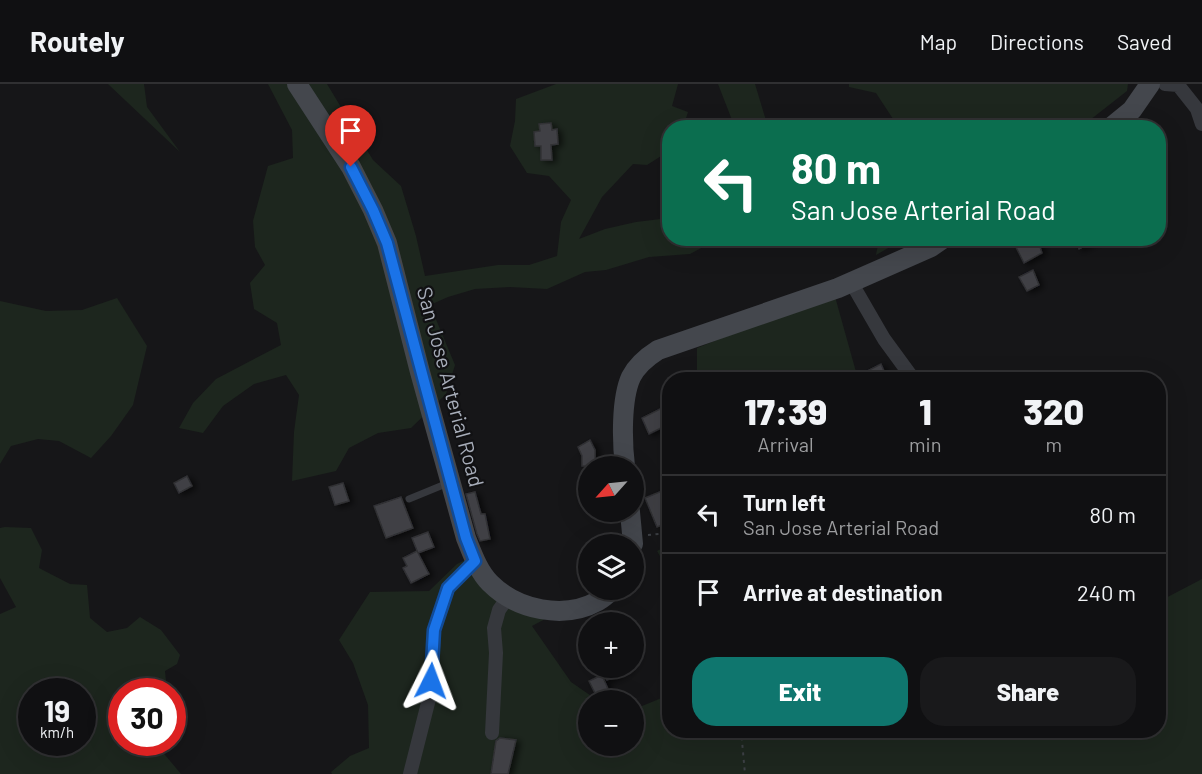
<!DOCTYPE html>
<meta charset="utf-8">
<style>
body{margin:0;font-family:Barlow,sans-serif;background:#19191b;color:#f1f3f6;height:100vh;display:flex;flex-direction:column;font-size:22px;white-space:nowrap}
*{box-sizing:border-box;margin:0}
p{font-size:20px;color:#9c9d9f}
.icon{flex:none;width:33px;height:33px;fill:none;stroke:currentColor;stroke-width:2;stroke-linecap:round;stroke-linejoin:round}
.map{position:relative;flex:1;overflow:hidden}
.panel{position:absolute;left:662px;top:288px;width:504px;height:366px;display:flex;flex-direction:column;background:#101012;border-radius:24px;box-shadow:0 6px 24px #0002,0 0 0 2px #303032}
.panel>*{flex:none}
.guide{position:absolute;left:662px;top:36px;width:504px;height:126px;border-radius:24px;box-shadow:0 6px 24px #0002,0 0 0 2px #303032;background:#0b6e4f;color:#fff;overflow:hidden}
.needle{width:39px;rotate:243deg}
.fabs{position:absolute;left:578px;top:372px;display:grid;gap:12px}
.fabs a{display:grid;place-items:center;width:66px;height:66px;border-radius:50%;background:#101012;box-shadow:0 6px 24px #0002,0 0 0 2px #303032;font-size:30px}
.speed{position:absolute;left:18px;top:594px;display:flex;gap:12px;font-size:30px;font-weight:700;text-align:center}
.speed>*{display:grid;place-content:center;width:78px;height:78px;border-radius:50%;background:#101012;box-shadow:0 6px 24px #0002,0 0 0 2px #303032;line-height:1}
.speed small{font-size:15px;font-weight:400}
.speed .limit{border:9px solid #d22;background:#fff;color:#111}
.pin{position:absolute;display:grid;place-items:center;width:51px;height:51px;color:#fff;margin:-62px -26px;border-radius:50% 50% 50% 0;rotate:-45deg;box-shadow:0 0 6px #0007}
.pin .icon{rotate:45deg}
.me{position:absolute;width:66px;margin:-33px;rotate:3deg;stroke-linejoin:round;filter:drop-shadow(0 0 4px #0008)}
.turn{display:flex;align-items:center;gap:21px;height:126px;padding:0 30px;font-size:27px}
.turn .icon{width:78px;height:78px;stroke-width:2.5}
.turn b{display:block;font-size:42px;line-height:51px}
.eta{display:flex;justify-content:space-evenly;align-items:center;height:102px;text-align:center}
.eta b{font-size:36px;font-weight:800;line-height:42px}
.button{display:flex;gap:12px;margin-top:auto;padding:12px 30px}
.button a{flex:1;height:69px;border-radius:24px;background:#0f766e;color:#fff;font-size:24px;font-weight:800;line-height:69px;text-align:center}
.button a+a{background:#19191b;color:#f1f3f6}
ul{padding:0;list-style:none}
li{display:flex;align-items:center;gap:18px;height:78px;padding:0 30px;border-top:2px solid #303032}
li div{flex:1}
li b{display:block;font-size:22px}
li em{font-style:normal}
header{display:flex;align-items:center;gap:36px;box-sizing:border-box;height:84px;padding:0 30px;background:#101012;border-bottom:2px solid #303032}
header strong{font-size:28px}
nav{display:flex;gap:33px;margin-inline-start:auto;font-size:21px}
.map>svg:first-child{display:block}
</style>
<header>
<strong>Routely</strong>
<nav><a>Map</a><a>Directions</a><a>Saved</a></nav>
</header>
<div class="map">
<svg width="1202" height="690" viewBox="0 0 1202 690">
<defs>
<filter id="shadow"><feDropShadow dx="4" dy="2" stdDeviation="3" flood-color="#0009"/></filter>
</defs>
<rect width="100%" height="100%" fill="#161618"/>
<!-- green -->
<g fill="#1d261e" fill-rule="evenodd">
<polygon points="108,0 144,0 147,23 180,68"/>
<polygon points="268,0 327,0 373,76 401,102 416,152 425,192 498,181 529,181 557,172 561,138 571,116 549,92 527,89 510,62 515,37 516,15 556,0 678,0 672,22 688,28 683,43 669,44 669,67 647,81 633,80 602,113 579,155 605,145 636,138 669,134 669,154 731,155 718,155 690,170 649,173 606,186 585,188 547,205 510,203 475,205 448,213 430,221 455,281 446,310 411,344 378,349 349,364 336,387 292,397 294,348 299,311 286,291 254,300 223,322 203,349 179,344 193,319 216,295 281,261 277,239 254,225 250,199 265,181 255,163 253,137 268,82 293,74 292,46"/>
<polygon points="718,0 755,0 768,43 726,43 732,36"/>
<polygon points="849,0 1128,0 1127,7 1081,43 897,44 897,41 876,9 849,3"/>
<polygon points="879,155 879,154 904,155 876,171"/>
<polygon points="834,209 858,295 699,296 697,292 697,264"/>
<polygon points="117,214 147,262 133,321 111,352 91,374 59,357 38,355 11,362 0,380 0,217 46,227 82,226"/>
<path d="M5,443L31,444L42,466L39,484L70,500L87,501L90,534L107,548L127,544L140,533L161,546L180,571L177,580L165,587L167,607L122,608V658L155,659L181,690H0V530L16,523L0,494V444ZM32,608H82V658H32Z"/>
<polygon points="669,461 669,487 657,467"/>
<polygon points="473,472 489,498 562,526 532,542 571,598 597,616 588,616 588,662 633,662 633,622 642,622 669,611 669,646 1158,646 1158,518 1202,495 1202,690 332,690 331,688 350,672 369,664 368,621 353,579 339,556 370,508 429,507 457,480"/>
</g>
<!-- building -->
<g fill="#404145" stroke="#303034" stroke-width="1.5" filter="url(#shadow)">
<polygon points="551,39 552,46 557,45 558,60 551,61 552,76 541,76 541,62 535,62 534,48 540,47 539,40"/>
<polygon points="1018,154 1037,154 1042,169 1024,179 1015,161 1020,158"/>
<polygon points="1074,154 1100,154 1079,165"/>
<polygon points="1033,186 1039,201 1027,207 1019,193"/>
<polygon points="881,280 888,296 868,296 865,288"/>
<polygon points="662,324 664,329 669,327 669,340 649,350 642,334"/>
<polygon points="590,356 595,366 595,382 582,382 582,372 578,363"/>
<polygon points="187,392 192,402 179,409 174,399"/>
<polygon points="343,399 349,417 335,421 329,403"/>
<polygon points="669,404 669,438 657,443 645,414"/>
<polygon points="475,408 481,430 485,430 490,455 480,457 477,450 466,410"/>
<polygon points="401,413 413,444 386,454 374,422"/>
<polygon points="428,448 434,463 418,469 412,454"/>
<polygon points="417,467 429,490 411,499 403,484 407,482 403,474"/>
<polygon points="601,584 631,584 607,596"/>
<polygon points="602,591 608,605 596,611 589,597"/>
<polygon points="500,654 516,656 508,690 491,690 496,657"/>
</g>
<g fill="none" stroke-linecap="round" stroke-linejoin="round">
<!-- path -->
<g stroke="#3c3f44" stroke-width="2" stroke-dasharray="3 4.5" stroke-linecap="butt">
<polyline points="648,451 669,449"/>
<polyline points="741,646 745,690"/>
</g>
<!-- lane -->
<polyline stroke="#36383d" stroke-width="7" points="409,415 448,399"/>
<!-- street -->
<g stroke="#36383d" stroke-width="14">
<polyline points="1165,0 1178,1 1197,25 1202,40"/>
<polyline points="851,198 884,255 914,296"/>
<polyline points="492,649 496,569 494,544 499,526 508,513"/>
<polyline points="410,690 431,607 434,546 448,504 475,477"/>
</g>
<!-- secondary -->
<g stroke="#44474d" stroke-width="20">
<path d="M297,0L351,83L373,126L387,159L420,288L466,454C472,469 478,487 490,499C517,526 564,536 598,517C604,514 608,509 613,506"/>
<polyline points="1110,44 1132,26 1150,0"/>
<path d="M625,382C622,358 621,315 631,293C637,281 647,273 658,266L838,204L931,163L944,154"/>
<polyline points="630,428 633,460"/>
</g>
</g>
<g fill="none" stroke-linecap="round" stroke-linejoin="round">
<!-- route casing -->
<g stroke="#114b97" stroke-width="15">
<polyline id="route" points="351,83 373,126 387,159 466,454 475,477 448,504 434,546 431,597"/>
</g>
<!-- route -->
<use href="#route" stroke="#1a73e8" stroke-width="10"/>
</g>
<g text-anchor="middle" stroke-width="4.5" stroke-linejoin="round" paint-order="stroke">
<!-- street labels -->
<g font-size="21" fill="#a7adb9" stroke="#111113">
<text transform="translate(450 303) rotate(75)" y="7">San Jose Arterial Road</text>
</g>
</g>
</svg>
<div class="fabs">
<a><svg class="needle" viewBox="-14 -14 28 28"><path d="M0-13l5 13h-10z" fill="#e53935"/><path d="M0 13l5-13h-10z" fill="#9c9d9f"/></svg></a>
<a><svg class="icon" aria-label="layers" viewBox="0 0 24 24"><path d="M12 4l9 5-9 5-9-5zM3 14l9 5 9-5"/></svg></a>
<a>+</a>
<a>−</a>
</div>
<div class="speed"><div>19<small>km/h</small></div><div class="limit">30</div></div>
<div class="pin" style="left:351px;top:83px;background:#d93025"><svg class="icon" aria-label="arrive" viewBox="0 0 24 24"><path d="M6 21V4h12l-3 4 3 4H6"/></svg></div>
<svg class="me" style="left:431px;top:597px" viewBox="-20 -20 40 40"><path d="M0-17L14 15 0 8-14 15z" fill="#1a73e8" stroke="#fff" stroke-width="4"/></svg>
<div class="guide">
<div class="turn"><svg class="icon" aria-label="left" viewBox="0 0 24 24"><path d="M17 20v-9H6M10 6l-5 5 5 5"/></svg><div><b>80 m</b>San Jose Arterial Road</div></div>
</div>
<section class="panel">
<div class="eta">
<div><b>17:39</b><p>Arrival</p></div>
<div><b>1</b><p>min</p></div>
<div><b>320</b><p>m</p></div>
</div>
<ul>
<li><svg class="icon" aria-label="left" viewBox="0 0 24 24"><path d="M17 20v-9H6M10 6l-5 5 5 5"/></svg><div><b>Turn left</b><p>San Jose Arterial Road</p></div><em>80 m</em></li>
<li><svg class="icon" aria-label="arrive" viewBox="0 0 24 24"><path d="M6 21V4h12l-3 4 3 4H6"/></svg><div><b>Arrive at destination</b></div><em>240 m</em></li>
</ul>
<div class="button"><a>Exit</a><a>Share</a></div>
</section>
</div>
